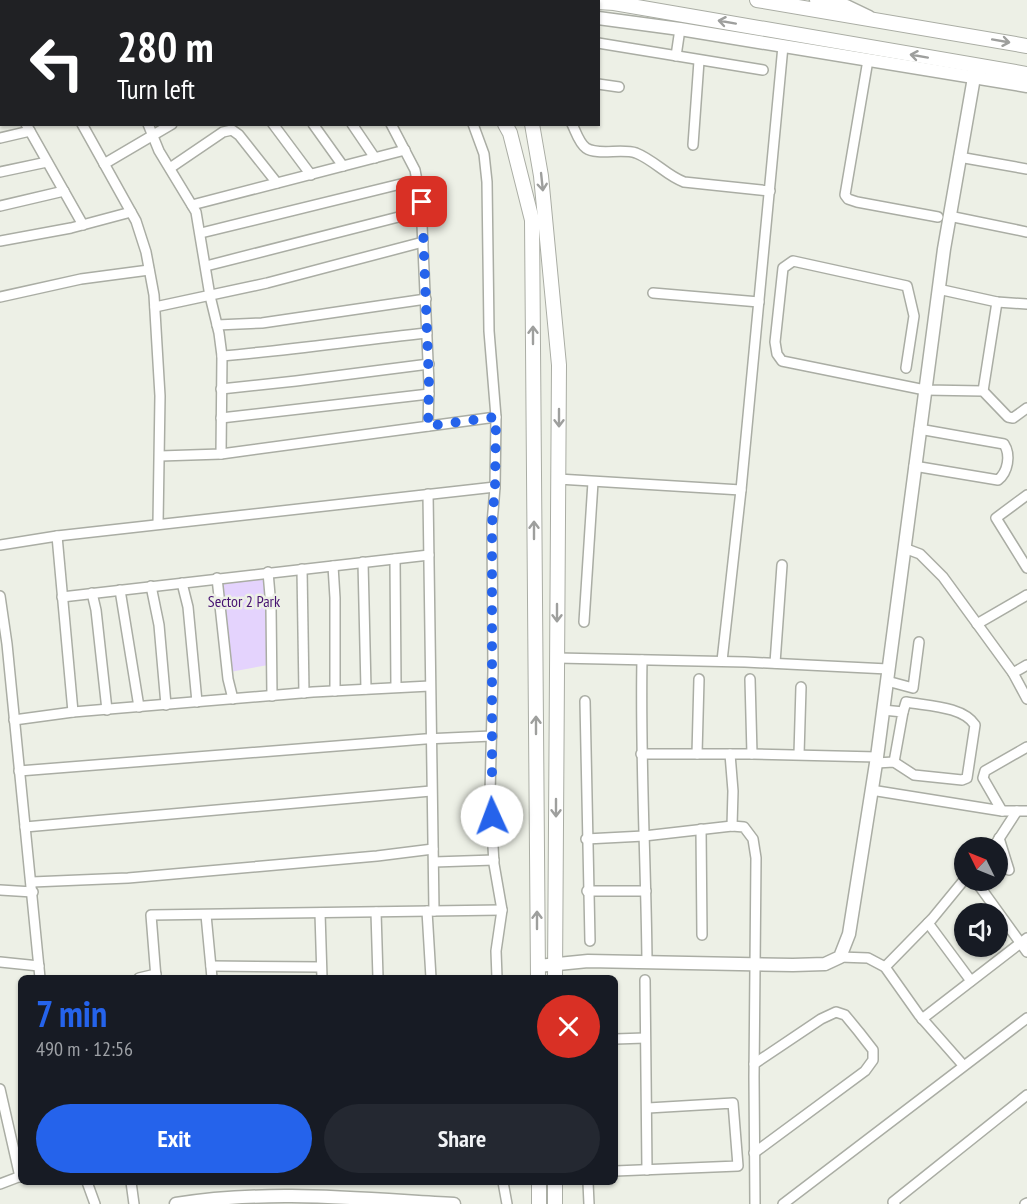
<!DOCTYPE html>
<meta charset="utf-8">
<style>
body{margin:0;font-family:"PT Sans Narrow",sans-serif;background:#242831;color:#f1f3f6;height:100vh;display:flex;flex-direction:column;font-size:22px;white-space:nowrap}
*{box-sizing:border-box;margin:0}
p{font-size:20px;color:#9ea1a6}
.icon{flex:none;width:33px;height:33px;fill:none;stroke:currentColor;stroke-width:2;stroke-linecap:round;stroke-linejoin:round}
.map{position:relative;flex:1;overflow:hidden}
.panel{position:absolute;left:18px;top:975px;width:600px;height:210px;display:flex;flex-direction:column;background:#171b24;border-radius:9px;box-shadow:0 2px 4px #0004}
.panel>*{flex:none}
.hud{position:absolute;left:0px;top:0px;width:600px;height:126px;box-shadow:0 2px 4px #0004;background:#202124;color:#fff;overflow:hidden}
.needle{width:39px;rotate:313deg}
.controls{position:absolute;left:954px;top:837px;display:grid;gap:12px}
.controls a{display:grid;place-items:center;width:54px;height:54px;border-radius:50%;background:#171b24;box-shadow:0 2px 4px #0004;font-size:30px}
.pin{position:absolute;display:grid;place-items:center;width:51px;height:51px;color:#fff;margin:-26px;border-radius:12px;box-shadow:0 3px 9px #0006}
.me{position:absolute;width:66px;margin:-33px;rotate:358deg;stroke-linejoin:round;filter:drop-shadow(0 0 4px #0008)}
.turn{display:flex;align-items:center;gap:21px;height:126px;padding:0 18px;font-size:27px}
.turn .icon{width:78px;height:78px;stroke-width:2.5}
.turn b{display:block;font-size:42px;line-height:51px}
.round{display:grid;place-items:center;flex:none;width:63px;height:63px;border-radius:32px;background:#242831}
.headline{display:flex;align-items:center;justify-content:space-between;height:102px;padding:0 18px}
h1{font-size:36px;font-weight:700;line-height:45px;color:#2563eb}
.cta{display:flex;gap:12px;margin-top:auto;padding:12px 18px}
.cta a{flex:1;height:69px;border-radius:36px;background:#2563eb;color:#fff;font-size:24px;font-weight:700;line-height:69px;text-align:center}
.cta a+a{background:#242831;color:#f1f3f6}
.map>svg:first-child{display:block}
</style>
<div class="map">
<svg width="1027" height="1204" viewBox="0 0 1027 1204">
<rect width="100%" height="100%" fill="#edf0e6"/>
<!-- green -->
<polygon fill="#e4d3fd" points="267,574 268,665 230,672 219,580"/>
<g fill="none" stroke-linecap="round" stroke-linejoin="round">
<!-- minor casing -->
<g stroke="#aaada4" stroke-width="12">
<g id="minor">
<polyline points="13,0 14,2"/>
<polyline points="80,0 81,2"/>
<polyline points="290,0 291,2"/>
<polyline points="383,0 384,2"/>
<polyline points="134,2 136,0"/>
<polyline points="182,2 184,0"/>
<polyline points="231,2 233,0"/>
<polyline points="279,2 280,0"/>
<polyline points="598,43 763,70"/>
<polyline points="676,56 680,29"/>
<polyline points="868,60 845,195 848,199 857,202 938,217"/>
<polyline points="0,77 2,79"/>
<polyline points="598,84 619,87"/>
<polyline points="26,124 83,225"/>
<polyline points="82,124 136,221 146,252 154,295 160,396 158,524"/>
<polyline points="148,124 159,151 196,212 210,296 219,333 222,356 221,454"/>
<polyline points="273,124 311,175"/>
<polyline points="313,124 343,166"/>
<polyline points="352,124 375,158"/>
<polyline points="391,124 415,170 421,202 429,384 428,426"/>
<polyline points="473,124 484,154 487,182 489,331 496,417 495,487 492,524 493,671 490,794 494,864 502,910 496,951 497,978"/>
<path d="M572,124C576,132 579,143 586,148C597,156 622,148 636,153C654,160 667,176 684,182L770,191"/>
<polyline points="0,138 30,131"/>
<polyline points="693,145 699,61"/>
<polyline points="959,157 1027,169"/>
<polyline points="104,164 172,124"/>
<polyline points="170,168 223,132 232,130 239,135 277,183"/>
<polyline points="0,172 47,162"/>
<polyline points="192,205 405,150"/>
<polyline points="0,206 64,191"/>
<polyline points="949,216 1027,232"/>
<polyline points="201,233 417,180"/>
<polyline points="0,241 71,228 131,212"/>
<polyline points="206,266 422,211"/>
<polyline points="938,289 997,302 1027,304"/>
<polyline points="653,293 759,302"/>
<polyline points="0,297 81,279 149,270"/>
<polyline points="155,307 267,283 423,242"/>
<polyline points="217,325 262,323 426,299"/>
<path d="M222,356C291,350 359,340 427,333"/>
<polyline points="906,368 914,316 907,286 793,261 783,268 775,342 777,354 782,361 925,390 983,391 1008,417 1013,418 1027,408"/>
<polyline points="221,389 296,381 429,364"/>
<polyline points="983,391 997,302"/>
<polyline points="221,418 429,394"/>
<polyline points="160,456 221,454 496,417"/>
<path d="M914,466L998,480C1008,472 1011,455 1004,444L919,429"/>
<polyline points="558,479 741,490"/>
<polyline points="428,494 434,911"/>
<polyline points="1027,495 996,518 1027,568"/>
<polyline points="57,536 73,712"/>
<polyline points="0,545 57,536 495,487"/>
<polyline points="904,548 920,554 943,577 1013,673 1027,699"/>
<polyline points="395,559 396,687"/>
<polyline points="363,562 366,689"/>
<polyline points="333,566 335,598 335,691"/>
<polyline points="302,569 304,693"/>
<polyline points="268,572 271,607 272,696"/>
<polyline points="217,578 228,679 233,699"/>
<polyline points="182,583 188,607 197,702"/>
<polyline points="151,586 159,625 166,705"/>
<polyline points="120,590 139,707"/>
<polyline points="92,593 96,610 107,710"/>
<polyline points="0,596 7,644 40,978"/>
<polyline points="62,597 429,555"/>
<polyline points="584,622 593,482"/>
<polyline points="977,624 1027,595"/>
<polyline points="557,658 745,662 888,669"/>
<path d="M642,660C640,761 646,861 647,961"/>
<polyline points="722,661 741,490 783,46"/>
<polyline points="775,663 782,565"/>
<polyline points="1013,673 1027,665"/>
<polyline points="750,679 752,754"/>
<polyline points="887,681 913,688 919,642"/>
<polyline points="585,701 590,941"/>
<polyline points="883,710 903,712 894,762"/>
<polyline points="14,720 73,712 313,692 430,686"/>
<polyline points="641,754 752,754 877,757"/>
<polyline points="697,754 699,679"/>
<polyline points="730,754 733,791 732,826"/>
<polyline points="799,754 801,687"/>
<path d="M876,763L894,762L914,775L962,780L967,778L975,725C963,706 927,706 906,702L903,712"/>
<polyline points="19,771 425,739 492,736"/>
<polyline points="871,790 1002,811 1027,811"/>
<polyline points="1002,811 983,778 985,771 1027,747"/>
<polyline points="25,827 431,791"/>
<polyline points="701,829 702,935"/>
<polyline points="999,838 1009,870"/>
<polyline points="586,839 644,836 732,826 744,827 753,839 756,858 754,1077 755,1204"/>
<polyline points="993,848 1017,811"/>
<polyline points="434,862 494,860"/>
<polyline points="975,880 1027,952"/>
<polyline points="32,882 128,878 377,856 433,849"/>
<polyline points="0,890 33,892"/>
<polyline points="587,891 646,891"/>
<polyline points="427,911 431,978"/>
<polyline points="376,912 378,978"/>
<polyline points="320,913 322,978"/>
<polyline points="206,915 212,978"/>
<polyline points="928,923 971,981"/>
<polyline points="840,957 868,958 885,967 919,1015 963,1065"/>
<polyline points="0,962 39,966"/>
<polyline points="211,966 321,967"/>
<polyline points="885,967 932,919 964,880"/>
<polyline points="139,978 156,974"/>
<polyline points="156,978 151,915 502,910"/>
<polyline points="645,980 647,1170"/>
<polyline points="922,1019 1027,938"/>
<polyline points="615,1039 645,1038"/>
<polyline points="754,1064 821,1019 836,1012 845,1015 859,1032 873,1050 873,1060 865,1071 754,1153"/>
<polyline points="0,1089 20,1177"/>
<polyline points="615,1171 738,1166 733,1103 648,1108"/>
<polyline points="87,1182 95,1204"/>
<polyline points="131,1182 134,1204"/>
<polyline points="503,1182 507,1204"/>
<polyline points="588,1182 589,1204"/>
<polyline points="0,1184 21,1176"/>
<polyline points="783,1204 1027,1018"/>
<polyline points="895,1204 893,1202 1027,1095"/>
<polyline points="1025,1204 1027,1203"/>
</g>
</g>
<!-- tertiary casing -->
<g stroke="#aaada4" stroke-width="15">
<g id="tertiary">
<polyline points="816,0 846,6 869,17"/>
<polyline points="598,18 680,29 1027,86"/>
<polyline points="538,966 588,961 793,965 825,964 840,957 849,934 877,757 944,249 976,66"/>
<path d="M176,1204C268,1189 361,1199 454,1204"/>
</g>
</g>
<!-- secondary casing -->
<g stroke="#aaada4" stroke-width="16">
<g id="secondary">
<polyline points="425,0 426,2"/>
<polyline points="468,0 469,2"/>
<polyline points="528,0 583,2"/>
<polyline points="757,0 1027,46"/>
<polyline points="446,2 446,0"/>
<polyline points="598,2 614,3 1027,74"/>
<polyline points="505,124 510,133 532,220 538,978"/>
<polyline points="532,124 541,176 559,365 555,978"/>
<polyline points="539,1182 539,1204"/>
<polyline points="555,1182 555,1204"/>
</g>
</g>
<!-- minor -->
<use href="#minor" stroke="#fff" stroke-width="9"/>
<!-- tertiary -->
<use href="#tertiary" stroke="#fff" stroke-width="12"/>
<!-- secondary -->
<use href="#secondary" stroke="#fff" stroke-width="14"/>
</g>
<!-- one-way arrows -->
<defs><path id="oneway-shaft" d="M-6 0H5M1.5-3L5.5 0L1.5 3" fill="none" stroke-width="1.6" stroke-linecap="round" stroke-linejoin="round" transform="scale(1.5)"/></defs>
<g stroke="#9e9f9d">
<use href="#oneway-shaft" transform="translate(727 22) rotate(-170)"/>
<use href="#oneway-shaft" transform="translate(1001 41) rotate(10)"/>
<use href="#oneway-shaft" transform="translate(919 56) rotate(-170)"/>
<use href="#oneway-shaft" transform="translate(542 182) rotate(84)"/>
<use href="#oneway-shaft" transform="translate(533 335) rotate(-90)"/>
<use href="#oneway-shaft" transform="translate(559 418) rotate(90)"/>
<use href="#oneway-shaft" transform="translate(534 530) rotate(-90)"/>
<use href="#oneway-shaft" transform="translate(557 613) rotate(90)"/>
<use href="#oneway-shaft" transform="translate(536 725) rotate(-90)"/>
<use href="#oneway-shaft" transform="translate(556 808) rotate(90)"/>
<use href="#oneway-shaft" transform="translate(537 920) rotate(-90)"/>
</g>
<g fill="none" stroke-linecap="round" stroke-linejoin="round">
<!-- route -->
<polyline stroke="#2563eb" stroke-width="10" stroke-dasharray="0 18" points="422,202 429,384 428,426 496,417 495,487 492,524 492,816"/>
</g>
<g text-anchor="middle" stroke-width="5" stroke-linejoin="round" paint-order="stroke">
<!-- park labels -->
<g font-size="16" fill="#471372" stroke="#edf0e6">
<text x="244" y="607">Sector 2 Park</text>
</g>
</g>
</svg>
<div class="controls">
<a><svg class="needle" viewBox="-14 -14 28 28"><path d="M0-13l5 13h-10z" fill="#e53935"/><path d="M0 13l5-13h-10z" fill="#9ea1a6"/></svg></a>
<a><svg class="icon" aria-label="sound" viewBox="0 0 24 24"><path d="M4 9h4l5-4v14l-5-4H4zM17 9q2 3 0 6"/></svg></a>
</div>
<div class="pin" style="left:422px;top:202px;background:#d93025"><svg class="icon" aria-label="arrive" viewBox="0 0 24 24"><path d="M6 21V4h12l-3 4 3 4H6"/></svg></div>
<svg class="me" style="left:492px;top:816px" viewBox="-20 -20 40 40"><circle r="19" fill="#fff"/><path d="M0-13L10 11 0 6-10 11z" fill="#2563eb"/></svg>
<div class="hud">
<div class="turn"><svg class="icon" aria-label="left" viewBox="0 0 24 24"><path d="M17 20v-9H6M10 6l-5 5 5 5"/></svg><div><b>280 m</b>Turn left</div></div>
</div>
<section class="panel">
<div class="headline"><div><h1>7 min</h1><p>490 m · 12:56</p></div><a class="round" style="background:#d93025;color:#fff"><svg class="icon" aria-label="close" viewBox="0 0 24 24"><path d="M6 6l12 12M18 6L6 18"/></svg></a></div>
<div class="cta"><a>Exit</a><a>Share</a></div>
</section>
</div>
